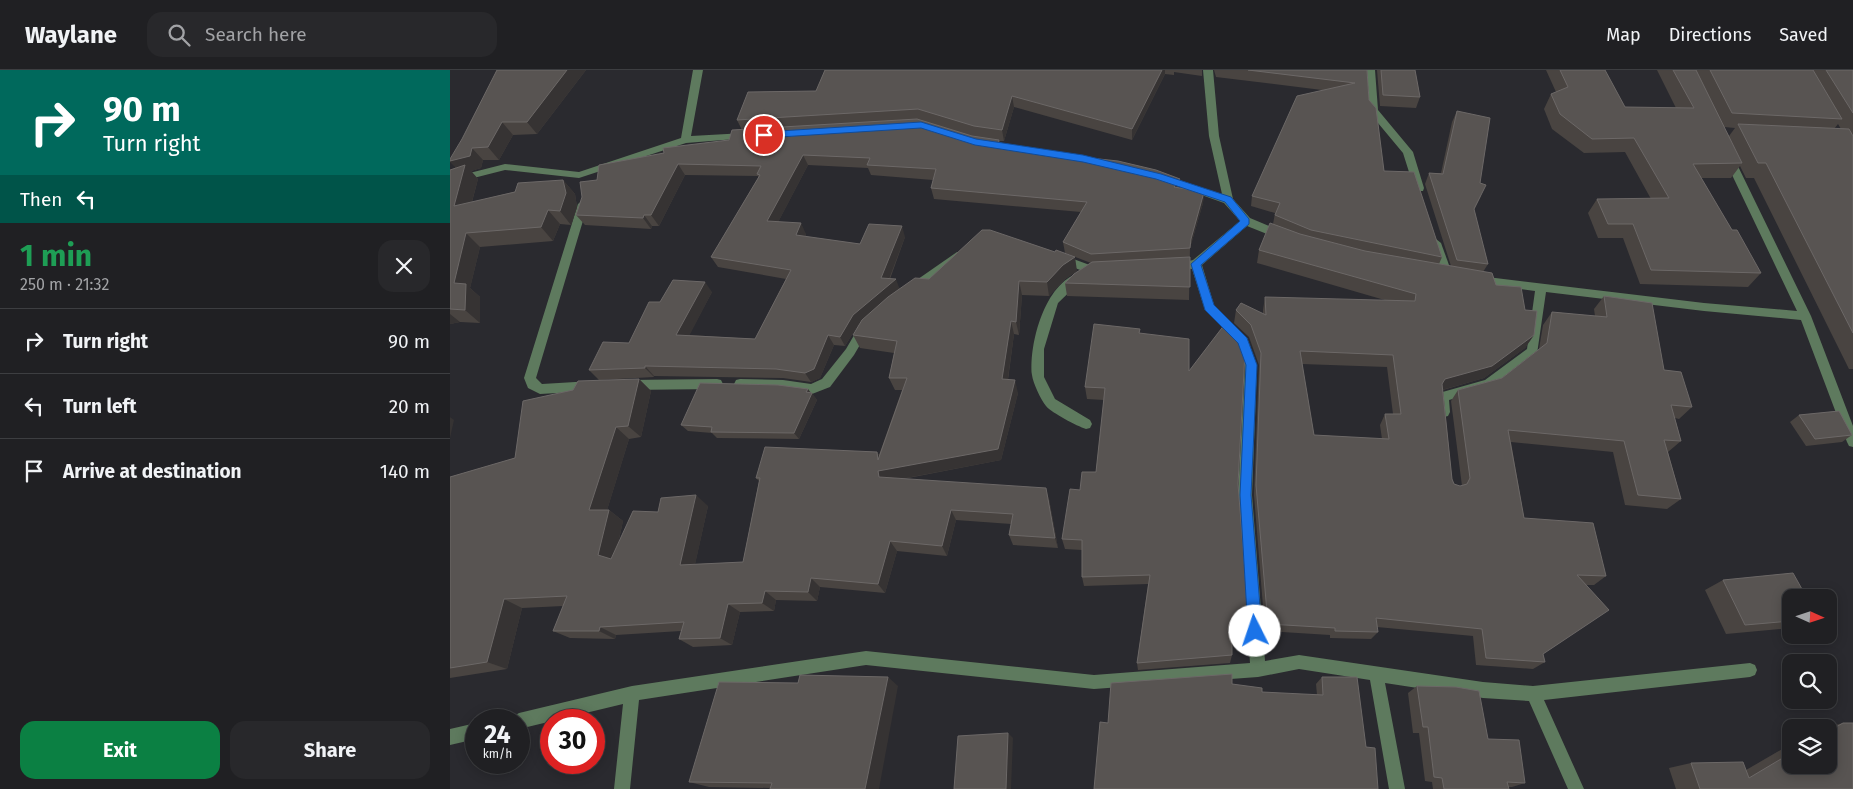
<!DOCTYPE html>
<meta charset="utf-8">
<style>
body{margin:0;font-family:"Fira Sans",sans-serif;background:#28282b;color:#f1f3f6;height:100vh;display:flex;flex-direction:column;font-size:19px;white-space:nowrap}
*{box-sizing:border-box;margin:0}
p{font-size:16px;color:#a2a3a6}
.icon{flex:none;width:28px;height:28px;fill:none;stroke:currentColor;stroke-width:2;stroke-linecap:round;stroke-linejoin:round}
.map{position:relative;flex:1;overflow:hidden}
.details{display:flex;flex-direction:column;background:#202023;width:450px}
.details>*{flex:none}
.banner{background:#00695c;color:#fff;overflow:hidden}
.needle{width:32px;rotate:93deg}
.fabs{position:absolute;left:1332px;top:519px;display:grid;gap:10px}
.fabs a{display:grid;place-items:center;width:55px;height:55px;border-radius:10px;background:#202023;box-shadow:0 2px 12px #0003,0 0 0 1px #3d3e41;font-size:25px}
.speed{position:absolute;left:15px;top:639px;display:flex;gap:10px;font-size:25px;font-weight:700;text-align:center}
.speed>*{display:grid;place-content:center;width:65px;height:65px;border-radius:50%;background:#202023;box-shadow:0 2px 12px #0003,0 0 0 1px #3d3e41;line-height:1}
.speed small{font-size:12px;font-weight:400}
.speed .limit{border:8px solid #d22;background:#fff;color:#111}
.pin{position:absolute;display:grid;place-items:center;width:42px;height:42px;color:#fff;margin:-21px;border:2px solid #fff;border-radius:50%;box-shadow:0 1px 5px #0007}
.me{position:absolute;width:55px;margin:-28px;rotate:356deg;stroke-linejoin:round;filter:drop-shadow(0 0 4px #0008)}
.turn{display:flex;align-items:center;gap:18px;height:105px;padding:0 20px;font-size:22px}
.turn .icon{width:65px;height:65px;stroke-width:2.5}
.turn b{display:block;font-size:35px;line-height:42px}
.then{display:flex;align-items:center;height:48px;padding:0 20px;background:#0003;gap:10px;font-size:19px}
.round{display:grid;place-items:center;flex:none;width:52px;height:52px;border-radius:15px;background:#28282b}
.head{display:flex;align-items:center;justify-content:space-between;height:85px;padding:0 20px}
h1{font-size:30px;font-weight:700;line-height:38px;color:#1e9e55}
.primary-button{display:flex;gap:10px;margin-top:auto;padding:10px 20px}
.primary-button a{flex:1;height:58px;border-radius:15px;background:#0b8043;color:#fff;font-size:20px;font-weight:700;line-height:58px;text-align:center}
.primary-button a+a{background:#28282b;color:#f1f3f6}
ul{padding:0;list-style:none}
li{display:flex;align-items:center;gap:15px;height:65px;padding:0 20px;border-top:1px solid #3d3e41}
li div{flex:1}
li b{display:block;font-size:19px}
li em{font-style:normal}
header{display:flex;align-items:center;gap:30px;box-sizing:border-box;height:70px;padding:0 25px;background:#202023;border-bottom:1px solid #3d3e41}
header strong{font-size:24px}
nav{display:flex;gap:28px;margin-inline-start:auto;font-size:18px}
.search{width:350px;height:45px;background:#28282b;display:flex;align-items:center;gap:12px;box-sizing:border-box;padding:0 18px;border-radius:15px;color:#a2a3a6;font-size:19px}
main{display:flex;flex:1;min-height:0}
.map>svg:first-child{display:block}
</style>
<header>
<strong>Waylane</strong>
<div class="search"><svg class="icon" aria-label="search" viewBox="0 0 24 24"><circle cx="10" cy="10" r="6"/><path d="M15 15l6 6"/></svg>Search here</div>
<nav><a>Map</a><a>Directions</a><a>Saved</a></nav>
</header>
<main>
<section class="details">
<div class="banner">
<div class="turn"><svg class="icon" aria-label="right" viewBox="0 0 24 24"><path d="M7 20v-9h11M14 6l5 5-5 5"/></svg><div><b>90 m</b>Turn right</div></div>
<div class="then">Then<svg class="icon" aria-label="left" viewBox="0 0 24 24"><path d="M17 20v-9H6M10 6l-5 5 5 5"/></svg></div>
</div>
<div class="head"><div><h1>1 min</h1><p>250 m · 21:32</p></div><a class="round"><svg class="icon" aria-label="close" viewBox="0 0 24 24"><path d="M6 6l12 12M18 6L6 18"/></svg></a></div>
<ul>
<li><svg class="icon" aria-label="right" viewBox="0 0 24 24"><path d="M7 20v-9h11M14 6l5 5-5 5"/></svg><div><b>Turn right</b></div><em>90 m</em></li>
<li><svg class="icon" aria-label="left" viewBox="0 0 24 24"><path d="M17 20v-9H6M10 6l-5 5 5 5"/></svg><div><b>Turn left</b></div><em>20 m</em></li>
<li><svg class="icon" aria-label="arrive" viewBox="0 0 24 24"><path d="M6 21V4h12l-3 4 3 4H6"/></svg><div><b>Arrive at destination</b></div><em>140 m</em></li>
</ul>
<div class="primary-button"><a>Exit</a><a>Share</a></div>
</section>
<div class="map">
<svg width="1403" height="719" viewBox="0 0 1403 719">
<rect width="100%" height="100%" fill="#2a2a2f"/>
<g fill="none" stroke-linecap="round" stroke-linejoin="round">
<!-- minor -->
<g fill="#5e7a5e" fill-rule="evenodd">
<polygon points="243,0 253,0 241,66 295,63 298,64 298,68 236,73 129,108 55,100 0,114 0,108 55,94 129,102 231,68"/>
<polygon points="753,0 763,0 769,66 783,129 800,148 836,163 837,166 832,170 797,156 752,195 764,235 797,268 807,295 802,425 815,591 849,585 1033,612 1083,616 1300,593 1305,595 1307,600 1305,605 1300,607 1094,630 1134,719 1118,719 1079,631 1033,628 935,613 955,719 939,719 920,610 849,599 808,607 644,619 416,595 189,630 180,719 164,719 173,634 69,659 69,650 62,650 64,646 69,643 182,616 416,581 644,605 800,593 788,425 795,295 788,273 755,240 742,199 735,198 734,195 735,192 743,190 790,151 774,133 712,111 711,109 716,106 772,124 759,66"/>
<polygon points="915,0 925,0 928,40 963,82 974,118 973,121 965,121 953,83 918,41"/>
<polygon points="534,70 616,83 621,86 616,89 531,75 529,73"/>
<polygon points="1278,83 1283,86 1361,246 1403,356 1403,377 1399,376 1397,372 1351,250 1254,241 1096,222 1087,284 1043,318 999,330 1000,342 998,346 994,347 990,346 987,327 989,323 1035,310 1077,279 1085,221 1025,213 1023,210 1029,206 1254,233 1347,241 1273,86"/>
<polygon points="133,130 138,134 86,308 92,314 142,311 146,312 148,316 146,320 142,321 90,324 78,318 74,308 128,134"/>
<polygon points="986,169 991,173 1003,206 1001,209 993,209 991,206 981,173"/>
<polygon points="507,182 511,183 512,186 511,189 466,222 458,222 456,219 458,216"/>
<polygon points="610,184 645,197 646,200 641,204 606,191 605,188"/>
<path d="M629,203L635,207L608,233L594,279V307L605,329L640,350L642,354L640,358L636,359C627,356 602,343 596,336C591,330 583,313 582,305C579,273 595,213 629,203Z"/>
<polygon points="414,253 418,255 420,258 418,261 404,285 380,317 362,324 333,320 290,319 286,318 284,314 286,310 290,309 333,310 361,314 372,309 396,279 410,255"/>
<polygon points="267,309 271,310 273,314 271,318 267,319 177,320 173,319 171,315 173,311 177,310"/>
<polygon points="26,653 26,669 0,675 0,659"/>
</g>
</g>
<!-- wall -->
<g fill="#494441" fill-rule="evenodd">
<polygon points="47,0 136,0 87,64 63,65 49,90 33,90 31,98 21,101 28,109 22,132 113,110 125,124 127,137 121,155 110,154 103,171 30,177 20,218 30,227 30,253 10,252 0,254 0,100 5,98 12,69"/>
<polygon points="375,0 752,0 752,6 724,2 724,5 715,4 682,70 564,37 554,71 550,71 551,78 730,118 754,122 753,133 740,178 739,230 617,226 615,213 641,193 615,183 613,172 631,142 484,129 481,118 483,110 421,105 418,98 358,95 328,152 356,164 355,167 410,174 455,167 440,209 450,219 479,209 627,201 615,209 599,226 572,225 569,265 564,264 558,310 568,323 551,390 453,409 599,429 608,478 563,475 559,465 561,454 506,450 497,486 447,481 435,523 370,517 367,531 326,530 324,541 290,542 282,575 243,577 229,569 231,561 166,565 165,569 120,568 103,561 113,536 72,538 57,599 0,608 0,407 65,388 189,309 201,321 191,367 179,369 157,440 159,440 173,451 168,474 208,442 258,436 245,494 293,492 309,411 306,408 427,382 429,385 452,320 445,320 439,308 444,283 410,278 403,265 410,252 408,255 395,276 384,275 370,308 361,312 333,308 204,306 204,307 149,310 139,300 179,273 210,232 262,222 239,265 305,269 336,209 268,197 261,187 308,108 308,106 235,105 209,156 202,156 201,159 135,155 126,145 147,110 214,83 279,70 292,60 287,50 366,21"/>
<path d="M764,0H917L919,30L934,101L992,187L989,194L1001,196L975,114L979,103H991L1002,52L1007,41L1030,113L1031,126L1024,140L1038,194L1033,202L1046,215L1075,240L1084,265L1075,278L1034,308L993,320L1002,409L1004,414L1010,416H1012L1001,331L1008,320L1052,308L1089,279L1093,255L1102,242L1145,246L1144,239L1154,226L1214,300L1242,337L1229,349L1225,348L1231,371L1218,382L1231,429L1217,439L1175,435L1163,382L1061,372L1074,448L1156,506L1144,515H1136L1093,584L1095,592L1083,599L1026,595L1023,566L927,557L928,562L921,569L880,568V565L815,561L804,425L809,295L799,267L784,253L786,240L813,244V240L815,227L938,231L807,193L809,180L823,154L825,143L801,136L802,126L872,20L766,7ZM852,294L937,297L943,344H935L930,355L932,369L864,365Z"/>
<polygon points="927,0 965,0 970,27 966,38 930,36"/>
<path d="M1096,0H1155L1175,37L1226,38L1207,0H1403V299H1399L1304,108H1296L1290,96L1281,108H1251L1282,160L1311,203L1298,217L1190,214L1173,168H1148L1138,143L1147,129H1201L1175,82L1134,83L1102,59L1094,39L1101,24L1106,22ZM1388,54L1391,59H1384ZM1274,57L1285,58L1279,66Z"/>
<polygon points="690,263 739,301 788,414 799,552 796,560 782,559 782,585 780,593 688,600 687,593 698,514 634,516 632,507 632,480 615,479 612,469 630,420 646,402 654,330 637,329 635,317"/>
<polygon points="358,319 367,330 349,369 267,368 262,363 238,361 231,355"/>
<polygon points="1349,345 1402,365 1392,372 1356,376 1340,352"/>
<polygon points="1273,510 1341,528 1341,558 1276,564 1255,520"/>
<polygon points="872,607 916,677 658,653 782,614 812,622 867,625 866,614"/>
<polygon points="448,616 321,718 259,717 239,712"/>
<polygon points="967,616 1038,669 1075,713 1062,717 1058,717 1059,719 983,719 982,712 975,711 969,663 963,663 958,623"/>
<polygon points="1393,653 1403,719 1226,719 1219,698 1241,693 1296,700 1341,674 1341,695 1379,695 1379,658 1373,658"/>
</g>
<!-- shaded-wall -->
<g fill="#363333">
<polygon points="117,0 136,0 87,64 77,52"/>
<polygon points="712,0 715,0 715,4 682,70 682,59"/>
<polygon points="562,26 564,37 554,71 552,60"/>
<polygon points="52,52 63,65 49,90 38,77"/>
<polygon points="549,70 552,81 547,78"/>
<polygon points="22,78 33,90 31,98 21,101 28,109 17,150 4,136 11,103 0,92 0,91"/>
<polygon points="353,85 358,95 323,162 317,151"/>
<polygon points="228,94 235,105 209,156 201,145"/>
<polygon points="730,109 730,119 724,117"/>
<polygon points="113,110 125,124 127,137 121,155 110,141"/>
<polygon points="754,122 753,133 740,178 741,169"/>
<polygon points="98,140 110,154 103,171 91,157"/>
<polygon points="194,145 202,156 201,159 193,148"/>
<polygon points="351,153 356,164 352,176 346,165"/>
<polygon points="452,156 455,167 436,217 446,209 450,220 408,255 395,276 390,267 403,245 431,208"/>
<polygon points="16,163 30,177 20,218 30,227 30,253 15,240 4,213"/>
<polygon points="625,187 627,201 615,209 599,226 597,212 613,195"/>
<polygon points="569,211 572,225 569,265 566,252"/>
<polygon points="255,212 262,222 235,274 226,265"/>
<polygon points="0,244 10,252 0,254"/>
<polygon points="561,251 564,264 556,322 552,309"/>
<polygon points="378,265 384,275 370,308 361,312 355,303"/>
<polygon points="1084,265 1075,278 1034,308 988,321 995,309"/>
<polygon points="195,296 204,306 204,307 195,298"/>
<polygon points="189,309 201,321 191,367 178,356"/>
<polygon points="565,310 568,323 551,390 435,412 429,407 427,382 434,393"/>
<polygon points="358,319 361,324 362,323 367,330 349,369 344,363"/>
<polygon points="0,347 4,350 0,368"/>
<polygon points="166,357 179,369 154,450 139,440"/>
<polygon points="596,418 599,429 608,478 605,468"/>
<polygon points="246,425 258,436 243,504 230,495"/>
<polygon points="159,440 173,451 163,495 148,485"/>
<polygon points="501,440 506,450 497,486 492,476"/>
<polygon points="440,471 447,481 435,523 428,514"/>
<polygon points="361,508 370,517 367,531 358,522"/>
<polygon points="315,521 326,530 324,541 312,533"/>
<polygon points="54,529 72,538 57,599 37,592"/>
<polygon points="278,534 290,542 282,575 270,568"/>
<polygon points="150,557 166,565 165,569 149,561"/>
<polygon points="438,607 448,616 429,719 415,719"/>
<polygon points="558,663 563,668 561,719 556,719"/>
</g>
<!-- building -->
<g fill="#585452" stroke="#6c6867" fill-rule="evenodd">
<polygon points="47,0 117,0 77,52 52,52 38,77 22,78 20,86 0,91 0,89 12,69"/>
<polygon points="375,0 712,0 682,59 562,26 552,60 524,56 468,39 287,50 298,22 366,21"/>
<polygon points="798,0 917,0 919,30 926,38 934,101 964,102 992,187 861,160 825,145 830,133 802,126 847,26 905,13"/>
<polygon points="931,0 965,0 970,27 933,25"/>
<polygon points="1110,0 1155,0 1175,37 1244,38 1223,0 1246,0 1292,93 1243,94 1282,160 1287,160 1311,203 1201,200 1183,154 1158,154 1147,129 1219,128 1184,68 1142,69 1110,44 1101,24 1118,17"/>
<polygon points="1260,0 1363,0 1392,49 1282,43"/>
<polygon points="1376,0 1403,0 1403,43"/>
<polygon points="1007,41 1040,48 1030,113 1036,115 1024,139 1038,194 1007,190 979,103 993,104"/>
<polygon points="467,49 522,66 549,70 547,78 668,91 706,100 730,109 724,117 754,122 741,169 740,178 641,184 613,172 637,132 481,118 486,99 417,95 420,88 353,85 317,151 351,153 346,165 410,174 419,154 452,156 431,208 446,209 403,245 390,267 378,265 364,299 355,303 326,299 195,296 195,298 139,300 153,272 179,273 199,232 210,232 223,210 255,212 226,265 305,269 341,200 261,187 310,105 307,104 311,96 228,94 201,145 194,145 193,148 126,145 132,127 130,112 147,110 149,95 214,83 213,78 279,70 282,60"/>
<polygon points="1288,54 1399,59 1403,66 1403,263 1316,93 1308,93"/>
<polygon points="15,95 4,136 65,122 68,113 113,110 116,123 110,141 98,140 91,157 16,163 4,213 16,214 15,240 0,239 0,100"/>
<path d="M820,153L850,164L915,181L1042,203L1046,215L1071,217L1075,240L1087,241L1084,265L1042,296L995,309L992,314L1002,409L1004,414L1010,416L1017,414L1020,408L1008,320L1052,308L1097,273L1102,242L1157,247L1154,226L1202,233L1214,300L1231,302L1242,337L1221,335L1231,371L1214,370L1231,429L1188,425L1174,371L1058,360L1074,448L1143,453L1156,506L1127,505L1159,540L1093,584L1095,592L1036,588L1032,559L926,548L928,562L885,561V558L818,554L806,415L811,283L801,255L786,240L791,233L816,245L815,227L965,231L966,224L809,180ZM850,281L943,285L951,344H935L939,369L864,365Z"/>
<polygon points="532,160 540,160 605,182 606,180 625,187 613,195 597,212 569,211 566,252 561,251 552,309 565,310 548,379 428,401 429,407 596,418 605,468 559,465 563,444 501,440 492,476 440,471 428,514 361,508 358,522 315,521 312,533 278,534 270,568 229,569 234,552 150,557 149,561 103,561 117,526 54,529 37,592 0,598 0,407 65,388 73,331 123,320 128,311 189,309 178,356 166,357 139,440 159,440 148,485 161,489 183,441 208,442 211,428 246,425 230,495 293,492 310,408 306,408 315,377 427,382 428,390 457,308 439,308 447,271 403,265 412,250 438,227 465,208 479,209"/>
<polygon points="740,187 740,217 615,213 624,204 642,192"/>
<polygon points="778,250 788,260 795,282 788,414 799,552 782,551 782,585 687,593 700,505 632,507 632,470 612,469 620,419 630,420 632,402 646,402 655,318 635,317 644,254 690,259 689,263 739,269 739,301"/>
<polygon points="250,313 328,315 358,319 356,322 362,323 344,363 261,362 262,357 231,355"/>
<polygon points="1389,341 1402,365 1365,369 1349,345"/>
<polygon points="1343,503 1357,528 1341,528 1341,551 1295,555 1273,510"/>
<polygon points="782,604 782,614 812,618 812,622 873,625 872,607 907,607 916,677 925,678 928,719 644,719 650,652 658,653 661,613"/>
<polygon points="350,605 438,607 415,719 320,719 322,713 239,712 269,612 348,613"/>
<polygon points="967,616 1006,617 1029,621 1038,669 1069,670 1075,713 1057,712 1059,719 994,719 992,708 984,707 978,657 973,657"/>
<polygon points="1393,653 1403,653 1403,719 1250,719 1241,693 1293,692 1299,708 1341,683 1341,695 1379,695 1379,661"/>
<polygon points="558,663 556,719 504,719 508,666"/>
</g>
<!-- route -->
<polygon fill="#1a73e8" stroke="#114b97" points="471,52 526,69 633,85 711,104 781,127 799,149 799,154 751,195 764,235 797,268 807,295 801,425 812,561 810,565 805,567 800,565 798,561 790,425 796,295 788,273 755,240 741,194 790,151 775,132 706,109 633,92 525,75 471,58 314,68 309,65 314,62"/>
</svg>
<div class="fabs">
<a><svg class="needle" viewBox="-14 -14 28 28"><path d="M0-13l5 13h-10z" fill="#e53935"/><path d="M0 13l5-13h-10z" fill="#a2a3a6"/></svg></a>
<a><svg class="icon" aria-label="search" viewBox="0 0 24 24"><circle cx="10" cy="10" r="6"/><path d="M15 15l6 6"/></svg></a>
<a><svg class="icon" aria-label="layers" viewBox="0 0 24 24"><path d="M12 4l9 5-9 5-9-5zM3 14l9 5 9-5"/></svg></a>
</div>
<div class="speed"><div>24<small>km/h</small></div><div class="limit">30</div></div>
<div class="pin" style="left:314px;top:65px;background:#d93025"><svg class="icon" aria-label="arrive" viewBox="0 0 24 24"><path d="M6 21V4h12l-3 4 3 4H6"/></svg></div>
<svg class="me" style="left:805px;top:561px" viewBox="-20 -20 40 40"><circle r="19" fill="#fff"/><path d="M0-13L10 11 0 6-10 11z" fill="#1a73e8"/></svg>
</div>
</main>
